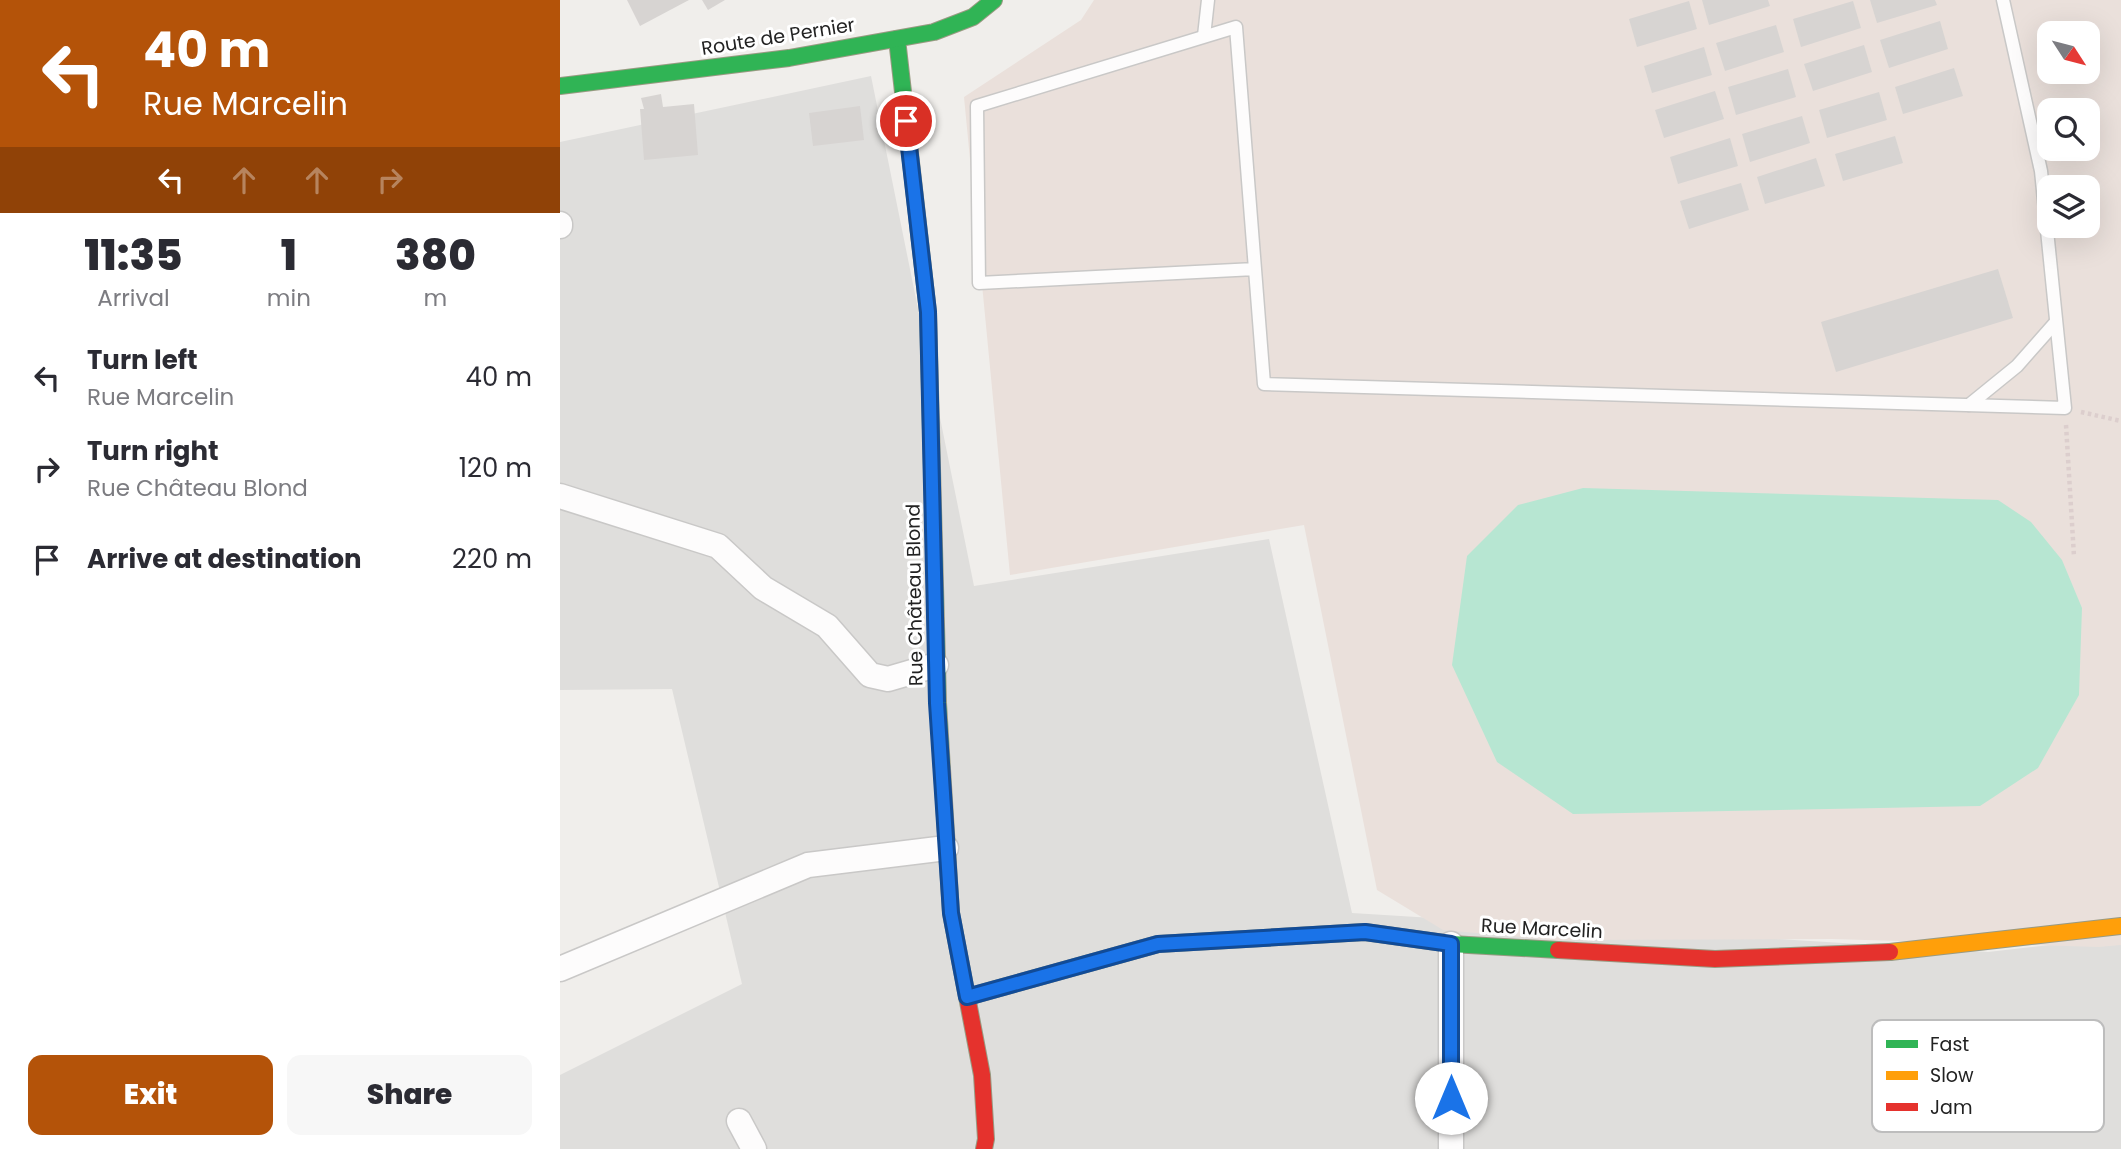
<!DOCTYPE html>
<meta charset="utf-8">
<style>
body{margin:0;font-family:Poppins,sans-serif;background:#f7f7f7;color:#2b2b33;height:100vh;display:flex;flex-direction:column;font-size:26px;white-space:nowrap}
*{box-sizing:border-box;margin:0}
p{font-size:23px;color:#7c7c81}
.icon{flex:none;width:38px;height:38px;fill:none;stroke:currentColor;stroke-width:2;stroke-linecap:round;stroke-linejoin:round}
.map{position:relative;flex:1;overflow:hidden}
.drawer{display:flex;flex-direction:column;background:#fff;width:560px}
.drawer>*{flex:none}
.hud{background:#b45309;color:#fff;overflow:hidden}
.needle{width:46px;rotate:126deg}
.buttons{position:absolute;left:1477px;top:21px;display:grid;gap:14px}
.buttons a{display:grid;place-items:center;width:63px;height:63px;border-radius:14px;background:#fff;box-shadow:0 7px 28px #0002;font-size:35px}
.pin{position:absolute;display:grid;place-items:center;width:60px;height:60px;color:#fff;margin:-30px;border:4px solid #fff;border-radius:50%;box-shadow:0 2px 7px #0007}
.me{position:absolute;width:77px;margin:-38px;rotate:0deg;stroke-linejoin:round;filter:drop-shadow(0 0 5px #0008)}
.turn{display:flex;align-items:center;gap:24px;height:147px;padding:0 28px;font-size:32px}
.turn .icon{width:91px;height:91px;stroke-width:2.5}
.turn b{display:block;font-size:49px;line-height:60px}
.lanes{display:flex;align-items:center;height:66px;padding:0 28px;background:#0003;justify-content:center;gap:35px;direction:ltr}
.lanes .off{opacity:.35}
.eta{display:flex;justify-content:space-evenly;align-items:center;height:119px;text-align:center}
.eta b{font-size:42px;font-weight:800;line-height:49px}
.cta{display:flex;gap:14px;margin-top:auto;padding:14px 28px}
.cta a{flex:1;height:80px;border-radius:14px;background:#b45309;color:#fff;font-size:28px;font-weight:800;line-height:80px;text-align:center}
.cta a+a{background:#f7f7f7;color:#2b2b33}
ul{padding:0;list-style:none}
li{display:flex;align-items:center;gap:21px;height:91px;padding:0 28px}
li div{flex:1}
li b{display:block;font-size:26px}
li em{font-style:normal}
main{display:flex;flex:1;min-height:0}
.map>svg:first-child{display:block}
</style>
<main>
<section class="drawer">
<div class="hud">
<div class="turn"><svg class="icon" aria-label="left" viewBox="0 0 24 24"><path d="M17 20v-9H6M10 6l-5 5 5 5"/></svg><div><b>40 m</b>Rue Marcelin</div></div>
<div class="lanes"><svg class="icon" aria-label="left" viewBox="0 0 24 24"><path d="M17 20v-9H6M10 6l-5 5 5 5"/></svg><svg class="icon off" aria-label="ahead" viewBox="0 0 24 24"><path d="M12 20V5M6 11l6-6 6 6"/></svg><svg class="icon off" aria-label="ahead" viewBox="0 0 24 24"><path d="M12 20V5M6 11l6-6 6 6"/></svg><svg class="icon off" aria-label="right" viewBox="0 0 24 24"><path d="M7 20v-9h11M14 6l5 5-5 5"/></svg></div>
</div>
<div class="eta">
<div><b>11:35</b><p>Arrival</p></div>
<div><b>1</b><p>min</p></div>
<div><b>380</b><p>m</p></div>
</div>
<ul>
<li><svg class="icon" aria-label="left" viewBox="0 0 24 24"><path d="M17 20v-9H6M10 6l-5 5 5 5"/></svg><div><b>Turn left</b><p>Rue Marcelin</p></div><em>40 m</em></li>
<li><svg class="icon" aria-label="right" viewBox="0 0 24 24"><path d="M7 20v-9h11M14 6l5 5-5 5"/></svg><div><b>Turn right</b><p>Rue Château Blond</p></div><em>120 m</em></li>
<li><svg class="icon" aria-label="arrive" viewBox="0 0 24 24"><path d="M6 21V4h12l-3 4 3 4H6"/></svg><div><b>Arrive at destination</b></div><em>220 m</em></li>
</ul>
<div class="cta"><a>Exit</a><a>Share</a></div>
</section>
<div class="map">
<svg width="1561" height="1149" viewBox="0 0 1561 1149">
<rect width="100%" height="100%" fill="#f0eeeb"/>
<!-- residential -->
<polygon fill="#dfdedc" points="311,76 414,586 709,539 792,913 1428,952 1561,937 1561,1149 0,1149 0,1075 182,984 112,689 0,690 0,142"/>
<!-- military -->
<path fill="#eae0db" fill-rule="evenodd" d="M534,0H1561V945L1539,947L1272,939L994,940L883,930L817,890L744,525L450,575L404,97L521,20ZM1489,33H1528V72H1489ZM1489,110H1528V149H1489ZM1489,187H1528V226H1489Z"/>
<!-- pitch -->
<polygon fill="#b7e6d2" points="1023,488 1438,500 1471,522 1502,560 1522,608 1519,695 1478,768 1420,806 1013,814 937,762 892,665 907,556 958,505"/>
<!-- building -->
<g fill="#d7d4d2">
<polygon points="67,0 129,0 80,26"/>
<polygon points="142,0 165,0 148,10"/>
<polygon points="1142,0 1208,0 1210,6 1149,25"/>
<polygon points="1310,0 1375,0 1377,5 1317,23"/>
<polygon points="1129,1 1137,29 1077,47 1069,19"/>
<polygon points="1293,1 1301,28 1241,47 1233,19"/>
<polygon points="1380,21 1388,49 1329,68 1320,40"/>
<polygon points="1216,25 1224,52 1165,71 1156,43"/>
<polygon points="1304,45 1312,72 1253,91 1244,64"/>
<polygon points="1144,47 1152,75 1092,93 1084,66"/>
<polygon points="1394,68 1403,96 1343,114 1335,87"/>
<polygon points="1228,69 1236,97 1176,115 1168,87"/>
<polygon points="1155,91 1164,119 1104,138 1095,110"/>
<polygon points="1319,92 1327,120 1267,138 1259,110"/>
<polygon points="101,94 103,107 134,104 138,155 84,160 80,109 84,109 81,98"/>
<polygon points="300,106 304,140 253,146 249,113"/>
<polygon points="1242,116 1250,143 1190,162 1182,134"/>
<polygon points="1335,136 1343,163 1283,181 1275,154"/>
<polygon points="1170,138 1178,166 1118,184 1110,157"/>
<polygon points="1256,158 1265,186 1205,204 1197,177"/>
<polygon points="1181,183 1189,210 1129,229 1120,201"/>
<polygon points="1438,269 1453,318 1276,372 1261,322"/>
</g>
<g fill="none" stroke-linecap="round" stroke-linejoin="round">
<!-- lane casing -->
<g stroke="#c9c8c7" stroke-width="15">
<g id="lane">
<polyline points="644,36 648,0"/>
<polyline points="695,269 419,283 417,106 676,27 704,384 1505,408 1481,171 1443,0"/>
<polyline points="1409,405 1457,366 1495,323"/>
</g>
</g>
<!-- street casing -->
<g stroke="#c9c8c7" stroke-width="27">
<g id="street">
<polyline points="0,224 0,226"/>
<polyline points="0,496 158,546 203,588 267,626 310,675 328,679 376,665"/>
<polyline points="891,944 891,1149"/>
<polyline points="0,969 248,865 386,848"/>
<polyline points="179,1121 194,1149"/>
</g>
</g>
<!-- fast casing -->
<g stroke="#999a82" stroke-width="18">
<g id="fast">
<polyline points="337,39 368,312 378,703 382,769"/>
<polyline points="0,86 229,58 374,32 413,17 434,0"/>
<polyline points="407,997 598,944 805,932 891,944 998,950"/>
</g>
</g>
<!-- slow casing -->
<g stroke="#999a82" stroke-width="18">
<polyline id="slow" points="1330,952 1561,926"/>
</g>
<!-- jam casing -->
<g stroke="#999a82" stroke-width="18">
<g id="jam">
<polyline points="382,769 391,913 422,1075 426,1139 424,1149"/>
<polyline points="998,950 1155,959 1330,952"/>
</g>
</g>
<!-- path -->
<g stroke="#dccecd" stroke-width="4.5" stroke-dasharray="3.5 3.5" stroke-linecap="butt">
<polyline points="1521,412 1561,421"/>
<polyline points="1506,425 1514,556"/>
</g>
<!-- lane -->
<use href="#lane" stroke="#fdfcfc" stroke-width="12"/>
<!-- street -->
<use href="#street" stroke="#fdfcfc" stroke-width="24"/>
<!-- fast -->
<use href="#fast" stroke="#30b455" stroke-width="16"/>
<!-- slow -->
<use href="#slow" stroke="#ff9f0a" stroke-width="16"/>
<!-- jam -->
<use href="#jam" stroke="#e5322d" stroke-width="16"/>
</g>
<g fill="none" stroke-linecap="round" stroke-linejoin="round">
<!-- route casing -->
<g stroke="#114b97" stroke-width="18">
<polyline id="route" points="346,121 368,312 377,703 391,913 407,997 598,944 805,932 891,944 891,1098"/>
</g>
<!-- route -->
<use href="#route" stroke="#1a73e8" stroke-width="12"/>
</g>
<g text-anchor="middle" stroke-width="6" stroke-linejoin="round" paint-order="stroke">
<!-- street labels -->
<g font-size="19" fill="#222" stroke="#fff">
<text transform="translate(218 36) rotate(-9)" y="7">Route de Pernier</text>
<text transform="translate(354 595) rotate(-91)" y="7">Rue Château Blond</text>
<text transform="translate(982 928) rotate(3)" y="7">Rue Marcelin</text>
</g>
</g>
<!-- legend -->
<rect x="1312" y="1020" width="232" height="112" rx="10" fill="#fff" stroke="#bdbdbd" stroke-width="2"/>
<rect x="1326" y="1040" width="32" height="8" fill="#30b455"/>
<rect x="1326" y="1071" width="32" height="9" fill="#ff9f0a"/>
<rect x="1326" y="1103" width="32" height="8" fill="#e5322d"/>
<g font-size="19" fill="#222">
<text x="1370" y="1051">Fast</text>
<text x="1370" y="1082">Slow</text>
<text x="1370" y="1114">Jam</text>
</g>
</svg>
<div class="buttons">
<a><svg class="needle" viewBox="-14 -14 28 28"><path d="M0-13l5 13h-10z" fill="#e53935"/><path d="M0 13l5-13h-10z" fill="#7c7c81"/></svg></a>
<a><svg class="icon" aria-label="search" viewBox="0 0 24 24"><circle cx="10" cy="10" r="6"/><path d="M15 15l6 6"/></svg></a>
<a><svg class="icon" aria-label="layers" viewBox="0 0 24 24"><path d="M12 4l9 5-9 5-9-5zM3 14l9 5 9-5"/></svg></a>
</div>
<div class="pin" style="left:346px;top:121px;background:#d93025"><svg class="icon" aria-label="arrive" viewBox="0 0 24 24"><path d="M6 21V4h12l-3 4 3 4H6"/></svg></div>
<svg class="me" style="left:891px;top:1098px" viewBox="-20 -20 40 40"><circle r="19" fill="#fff"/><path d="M0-13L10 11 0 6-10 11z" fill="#1a73e8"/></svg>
</div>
</main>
